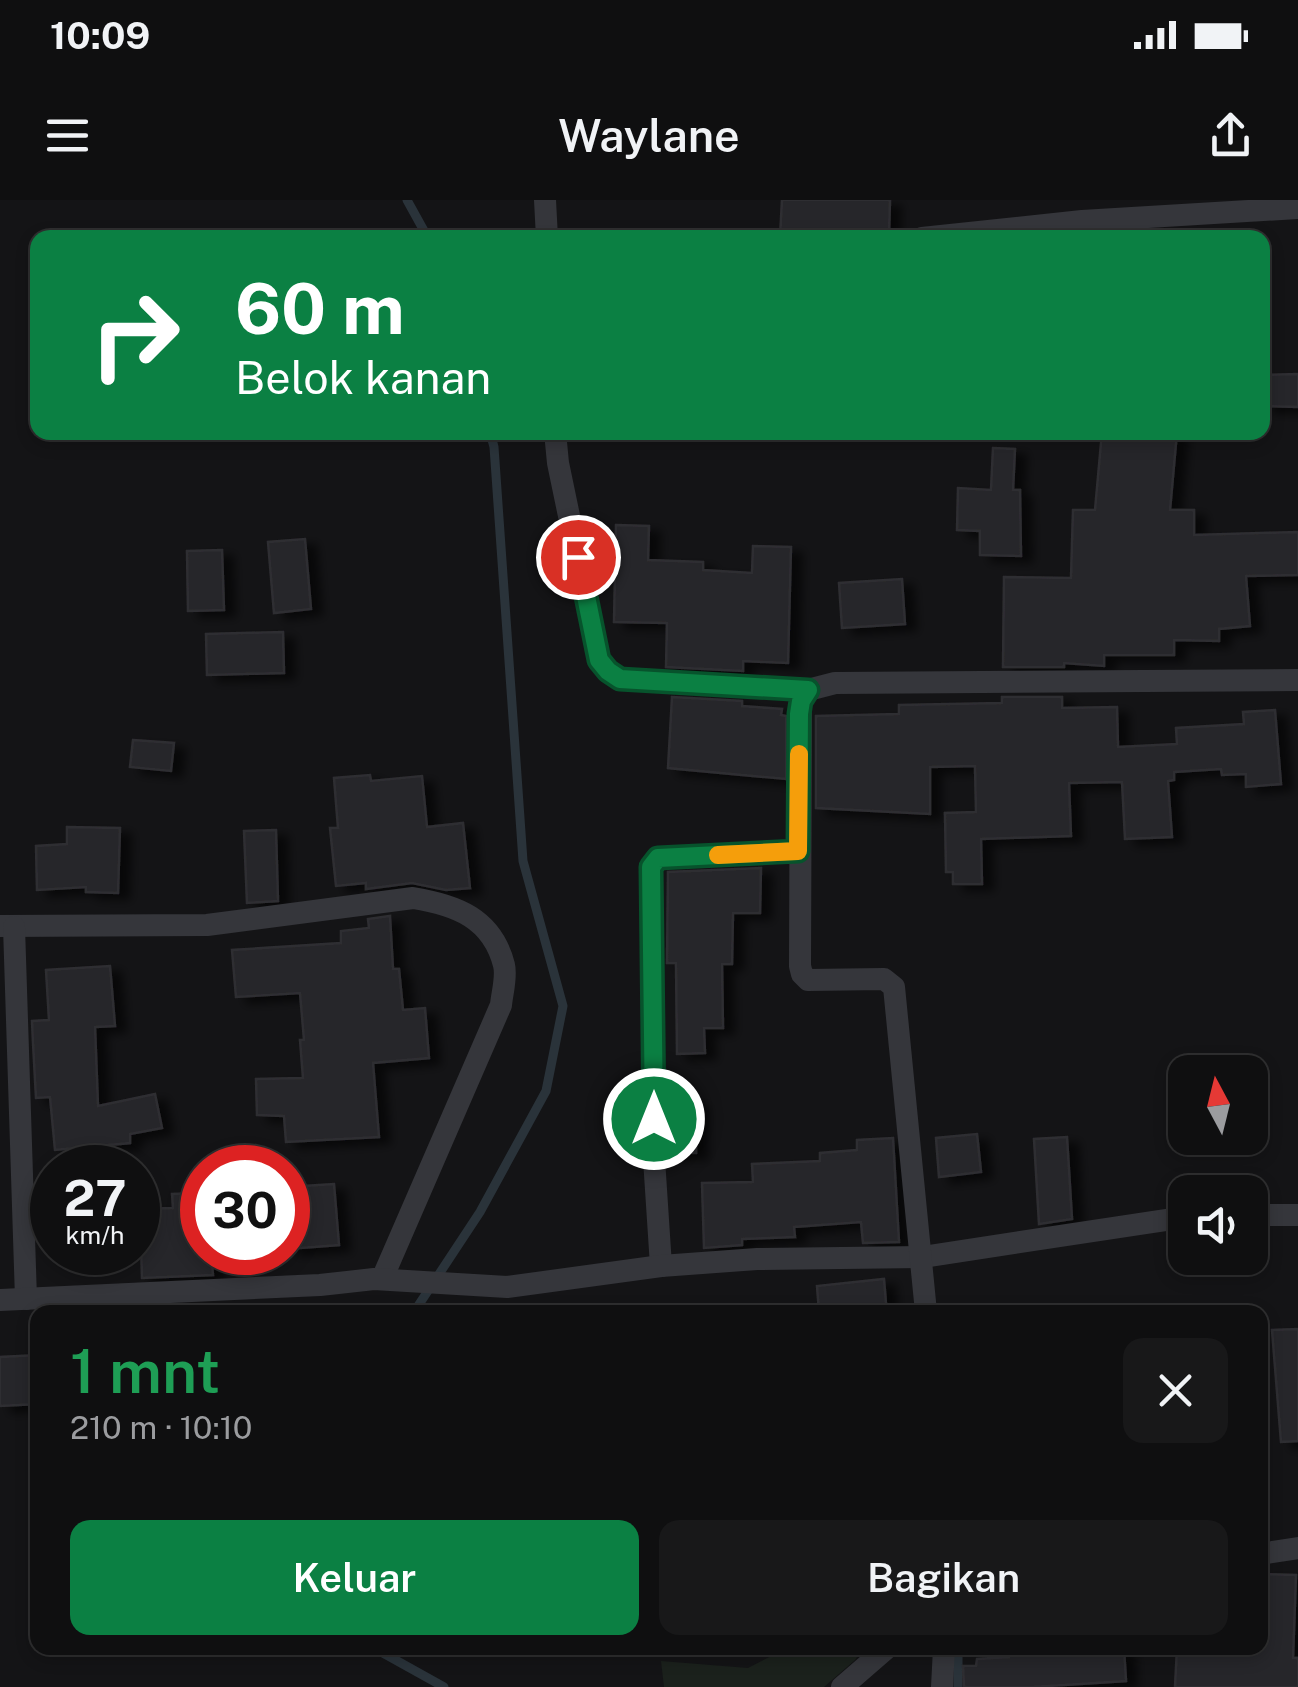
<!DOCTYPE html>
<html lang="id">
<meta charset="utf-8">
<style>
body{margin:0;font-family:"Public Sans",sans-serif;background:#181819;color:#f1f3f6;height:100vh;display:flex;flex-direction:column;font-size:38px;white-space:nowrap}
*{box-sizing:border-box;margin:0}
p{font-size:32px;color:#9b9c9f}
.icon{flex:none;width:55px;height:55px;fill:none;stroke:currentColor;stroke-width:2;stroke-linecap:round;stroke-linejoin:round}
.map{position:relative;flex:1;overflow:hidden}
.details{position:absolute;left:30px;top:1105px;width:1238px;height:350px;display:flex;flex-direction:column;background:#0f0f10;border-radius:20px;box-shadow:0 5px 15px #0003,0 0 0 2px #2f2f30}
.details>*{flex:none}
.guide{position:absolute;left:30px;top:30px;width:1240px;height:210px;border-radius:20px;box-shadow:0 5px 15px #0003,0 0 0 2px #2f2f30;background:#0b8043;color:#fff;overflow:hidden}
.needle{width:65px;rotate:353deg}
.fabs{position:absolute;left:1168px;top:855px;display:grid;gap:20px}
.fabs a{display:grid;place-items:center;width:100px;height:100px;border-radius:20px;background:#0f0f10;box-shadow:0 5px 15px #0003,0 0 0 2px #2f2f30;font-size:50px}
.speed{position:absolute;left:30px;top:945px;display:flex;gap:20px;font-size:50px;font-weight:700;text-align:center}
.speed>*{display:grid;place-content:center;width:130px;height:130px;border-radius:50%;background:#0f0f10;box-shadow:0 5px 15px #0003,0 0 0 2px #2f2f30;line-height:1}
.speed small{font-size:25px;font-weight:400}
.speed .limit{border:15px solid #d22;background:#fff;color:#111}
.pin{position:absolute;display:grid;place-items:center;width:85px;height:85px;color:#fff;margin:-42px;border:5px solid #fff;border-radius:50%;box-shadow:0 2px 10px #0007}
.me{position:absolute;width:110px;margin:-55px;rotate:0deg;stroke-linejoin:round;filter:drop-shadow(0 0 8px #0008)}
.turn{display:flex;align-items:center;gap:35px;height:210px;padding:0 40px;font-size:45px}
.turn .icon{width:130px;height:130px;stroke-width:2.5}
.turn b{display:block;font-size:70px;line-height:85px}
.round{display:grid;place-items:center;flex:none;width:105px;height:105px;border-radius:20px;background:#181819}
.headline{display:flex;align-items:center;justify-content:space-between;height:170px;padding:0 40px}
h1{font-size:60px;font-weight:600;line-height:75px;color:#1e9e55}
.action{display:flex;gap:20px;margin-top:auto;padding:20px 40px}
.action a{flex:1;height:115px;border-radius:20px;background:#0b8043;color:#fff;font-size:40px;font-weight:600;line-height:115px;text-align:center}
.action a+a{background:#181819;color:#f1f3f6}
.status{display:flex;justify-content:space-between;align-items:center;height:70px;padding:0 50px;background:#0f0f10;direction:ltr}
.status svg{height:28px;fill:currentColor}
header{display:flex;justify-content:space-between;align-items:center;height:130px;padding:0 40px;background:#0f0f10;font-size:45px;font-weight:600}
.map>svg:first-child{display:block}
</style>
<div class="status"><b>10:09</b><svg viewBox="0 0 49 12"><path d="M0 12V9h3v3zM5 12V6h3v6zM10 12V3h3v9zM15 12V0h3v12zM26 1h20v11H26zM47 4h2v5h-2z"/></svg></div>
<header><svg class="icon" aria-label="menu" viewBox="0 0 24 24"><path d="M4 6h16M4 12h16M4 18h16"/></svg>Waylane<svg class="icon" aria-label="share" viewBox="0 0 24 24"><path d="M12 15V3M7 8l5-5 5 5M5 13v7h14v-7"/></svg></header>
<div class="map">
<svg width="1298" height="1487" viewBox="0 0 1298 1487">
<defs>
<filter id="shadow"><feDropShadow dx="11" dy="6" stdDeviation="5" flood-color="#0009"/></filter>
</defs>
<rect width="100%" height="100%" fill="#141416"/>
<!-- green -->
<polygon fill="#1b211c" points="787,1448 863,1448 855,1460 824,1487 664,1487 661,1461 748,1468"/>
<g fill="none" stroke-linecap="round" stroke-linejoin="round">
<!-- stream -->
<g stroke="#2a333a" stroke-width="9">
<polyline points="407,0 428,38"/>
<polyline points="414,1112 480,1012 546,891 563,806 523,661 494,247 490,232"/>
<polyline points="374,1448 444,1487"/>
<polyline points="958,1487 958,1448"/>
</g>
</g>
<!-- building -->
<g fill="#27272a" stroke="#2f2e32" stroke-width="2.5" filter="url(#shadow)">
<polygon points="782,0 890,0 889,35 823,32 823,38 780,37"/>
<polygon points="1298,174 1298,207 1262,206 1262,175"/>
<polygon points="1102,232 1177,232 1170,310 1194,310 1194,335 1298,332 1298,375 1246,376 1250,426 1219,429 1219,441 1174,440 1174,455 1104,455 1104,466 1064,463 1064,467 1003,467 1004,377 1071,378 1073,310 1095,310"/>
<polygon points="993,248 1015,249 1013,290 1020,290 1021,356 980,355 980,331 957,330 958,288 991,290"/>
<polygon points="616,325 649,326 648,360 703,362 703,370 752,373 753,346 791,347 788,463 743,461 743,471 666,467 667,423 614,422"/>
<polygon points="305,339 311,409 274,413 268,342"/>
<polygon points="222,350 224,410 188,411 187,351"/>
<polygon points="902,379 905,424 842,428 839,383"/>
<polygon points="283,432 284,473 207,475 206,434"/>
<polygon points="672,497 742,501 742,506 782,509 781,515 786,516 786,579 668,568"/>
<polygon points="1002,497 1062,497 1062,508 1117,507 1118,547 1177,544 1176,528 1244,524 1243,512 1275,510 1281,584 1246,587 1246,574 1222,575 1221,569 1174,572 1174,580 1168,581 1172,637 1125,639 1122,582 1069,583 1071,636 981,639 982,684 953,684 953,672 946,672 945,613 976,612 975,566 930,567 930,614 816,608 816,516 899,514 899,505 1002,503"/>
<polygon points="133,540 174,543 171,571 130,567"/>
<polygon points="370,575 371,581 422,576 427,627 463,623 470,688 446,690 412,683 366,689 366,683 336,686 330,628 338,628 334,578"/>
<polygon points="67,627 120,628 118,693 86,692 86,687 37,690 36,646 67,644"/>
<polygon points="276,630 278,701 247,703 244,631"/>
<polygon points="761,668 760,713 733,713 732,764 722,764 723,828 704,828 705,853 677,854 676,763 667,763 668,672"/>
<polygon points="390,716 393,769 399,769 403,810 425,808 429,858 373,863 379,937 286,942 284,916 257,915 256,879 303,878 300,840 304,840 300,793 236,797 232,750 341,743 341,731 369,728 368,719"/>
<polygon points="110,766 115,826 95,827 98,906 155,894 162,928 130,934 130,943 55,950 50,897 36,898 33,843 32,821 49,820 46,770"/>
<polygon points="668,901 696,901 696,953 669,952"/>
<polygon points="977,934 981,972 939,977 936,938"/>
<polygon points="1067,937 1072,1019 1039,1024 1034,939"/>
<polygon points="893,938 899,1042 863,1043 861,1022 794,1027 795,1037 742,1039 742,1045 704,1048 702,983 753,982 752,964 820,961 820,953 857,950 857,940"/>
<polygon points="334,984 339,1045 288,1049 288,987"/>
<polygon points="202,993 202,1052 211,1052 213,1075 142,1078 140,1009 173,1008 172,994"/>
<polygon points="884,1079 886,1104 872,1106 873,1112 819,1112 817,1086"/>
<polygon points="1298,1129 1298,1241 1281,1242 1272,1130"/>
<polygon points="38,1155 38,1204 0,1206 0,1157"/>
<polygon points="1260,1374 1296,1375 1293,1458 1298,1458 1298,1487 1175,1487 1177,1448 1260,1448"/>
<polygon points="1008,1448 1124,1448 1126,1481 1033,1487 964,1487 963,1466 976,1466 977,1459 1009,1457"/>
</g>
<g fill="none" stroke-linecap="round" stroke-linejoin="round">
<!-- street -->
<g stroke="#35363b" stroke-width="22">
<polyline points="545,0 547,38"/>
<polyline points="922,38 1082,21 1298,8"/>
<polyline points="555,232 558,263 599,460 608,471 620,479 808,490"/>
<path d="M0,726L207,725L413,698C456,705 492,718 504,765C507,777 502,793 501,805L382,1079"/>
<polyline points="14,727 26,1099"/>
<polyline points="1250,1015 1298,1015"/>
<polyline points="661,1066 654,959 651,667 658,658 799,651"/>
<polyline points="0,1100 320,1085 374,1079 507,1087 661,1066 757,1059 922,1057 1185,1017"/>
<polyline points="926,1112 894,787 884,779 808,780 802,774 800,766 801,501 808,490 835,483 1298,480"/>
<polyline points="1260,1354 1298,1348"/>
<polyline points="842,1487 887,1448"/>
<polyline points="942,1487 944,1448"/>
</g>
</g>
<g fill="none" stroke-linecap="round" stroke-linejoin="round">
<!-- route casing -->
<g stroke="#07532c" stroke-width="25">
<polyline id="route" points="578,357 599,460 608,471 620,479 808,490 801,501 799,514 798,651 658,658 651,667 654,919"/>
</g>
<!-- route -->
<use href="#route" stroke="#0b8043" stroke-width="18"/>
<!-- slow -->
<polyline stroke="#f59e0b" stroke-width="18" points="718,655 798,651 799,554"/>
</g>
</svg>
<div class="fabs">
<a><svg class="needle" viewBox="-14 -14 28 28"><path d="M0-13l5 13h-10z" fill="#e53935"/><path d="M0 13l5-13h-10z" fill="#9b9c9f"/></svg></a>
<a><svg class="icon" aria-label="sound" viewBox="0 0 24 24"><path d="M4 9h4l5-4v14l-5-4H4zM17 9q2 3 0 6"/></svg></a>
</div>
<div class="speed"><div>27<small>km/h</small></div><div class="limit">30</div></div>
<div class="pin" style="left:578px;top:357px;background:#d93025"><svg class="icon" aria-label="arrive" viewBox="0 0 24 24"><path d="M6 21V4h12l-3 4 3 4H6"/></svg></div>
<svg class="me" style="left:654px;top:919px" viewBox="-20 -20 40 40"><circle r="17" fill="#0b8043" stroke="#fff" stroke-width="3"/><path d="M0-11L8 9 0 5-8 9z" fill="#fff"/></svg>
<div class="guide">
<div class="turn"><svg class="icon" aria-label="right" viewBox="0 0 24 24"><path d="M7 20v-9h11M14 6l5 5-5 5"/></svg><div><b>60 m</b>Belok kanan</div></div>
</div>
<section class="details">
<div class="headline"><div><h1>1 mnt</h1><p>210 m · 10:10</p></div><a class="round"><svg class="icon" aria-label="close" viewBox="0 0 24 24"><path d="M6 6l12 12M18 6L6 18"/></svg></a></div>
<div class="action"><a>Keluar</a><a>Bagikan</a></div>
</section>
</div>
